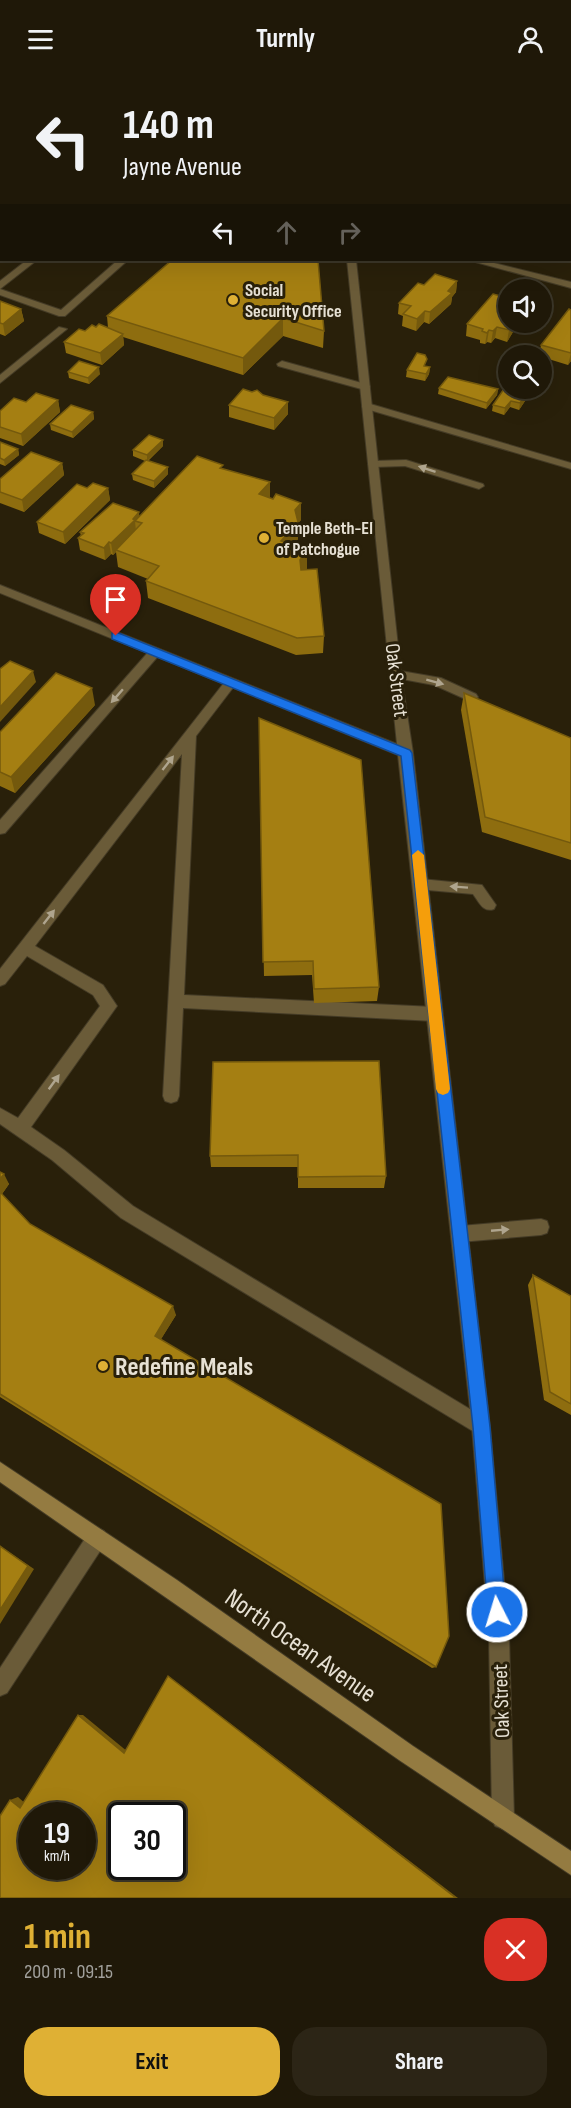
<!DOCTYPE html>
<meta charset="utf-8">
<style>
body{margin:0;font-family:"Sofia Sans Condensed",sans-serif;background:#2c2516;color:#f1f3f6;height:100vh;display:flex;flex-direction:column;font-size:22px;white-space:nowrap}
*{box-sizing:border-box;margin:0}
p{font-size:20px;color:#a1a09c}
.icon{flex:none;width:33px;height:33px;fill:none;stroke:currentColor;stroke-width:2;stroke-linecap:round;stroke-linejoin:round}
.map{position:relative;height:1820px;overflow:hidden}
.panel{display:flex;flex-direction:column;background:#1f1808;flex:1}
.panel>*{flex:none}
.banner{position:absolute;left:0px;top:0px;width:572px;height:183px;box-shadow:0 6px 24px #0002,0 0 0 2px #3c3729;background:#1f1808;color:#f1f3f6;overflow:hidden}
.controls{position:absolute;left:498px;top:201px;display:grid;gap:12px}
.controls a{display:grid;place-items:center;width:54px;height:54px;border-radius:50%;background:#1f1808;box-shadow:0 6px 24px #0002,0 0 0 2px #3c3729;font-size:30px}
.speed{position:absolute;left:18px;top:1724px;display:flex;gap:12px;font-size:30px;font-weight:700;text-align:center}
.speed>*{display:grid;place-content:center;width:78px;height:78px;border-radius:50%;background:#1f1808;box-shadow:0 6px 24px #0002,0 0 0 2px #3c3729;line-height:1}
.speed small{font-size:15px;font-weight:400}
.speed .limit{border:3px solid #111;border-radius:9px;background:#fff;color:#111}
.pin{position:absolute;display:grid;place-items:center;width:51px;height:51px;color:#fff;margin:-62px -26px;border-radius:50% 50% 50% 0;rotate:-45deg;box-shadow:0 0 6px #0007}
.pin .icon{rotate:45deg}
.me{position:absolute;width:66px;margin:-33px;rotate:355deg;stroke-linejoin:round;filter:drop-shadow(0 0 4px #0008)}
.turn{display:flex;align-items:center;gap:21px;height:126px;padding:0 24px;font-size:27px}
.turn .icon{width:78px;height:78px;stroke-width:2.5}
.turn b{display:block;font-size:42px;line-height:51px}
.lanes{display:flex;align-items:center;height:57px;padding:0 24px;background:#0003;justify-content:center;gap:30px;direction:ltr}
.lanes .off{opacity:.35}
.round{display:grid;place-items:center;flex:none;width:63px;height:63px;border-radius:24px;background:#2c2516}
.headline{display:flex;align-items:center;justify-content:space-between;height:102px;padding:0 24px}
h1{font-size:36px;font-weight:700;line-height:45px;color:#dfb034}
.primary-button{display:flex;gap:12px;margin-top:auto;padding:12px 24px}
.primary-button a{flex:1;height:69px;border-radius:24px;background:#dfb034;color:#111;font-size:24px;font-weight:700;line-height:69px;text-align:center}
.primary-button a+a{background:#2c2516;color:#f1f3f6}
header{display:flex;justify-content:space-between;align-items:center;height:78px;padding:0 24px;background:#1f1808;font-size:27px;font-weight:700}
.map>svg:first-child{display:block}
</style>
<header><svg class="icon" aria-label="menu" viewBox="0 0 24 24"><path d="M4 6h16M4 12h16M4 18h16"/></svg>Turnly<svg class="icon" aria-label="person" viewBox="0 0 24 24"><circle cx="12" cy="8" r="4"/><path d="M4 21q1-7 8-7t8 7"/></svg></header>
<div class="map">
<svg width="571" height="1820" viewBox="0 0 571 1820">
<rect width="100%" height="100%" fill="#29200a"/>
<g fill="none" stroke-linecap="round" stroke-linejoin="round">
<!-- lane casing -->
<g stroke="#443b26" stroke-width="2">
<g id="lane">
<polygon points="27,182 37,182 0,211 0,203"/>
<polygon points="118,182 128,182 65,238 59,238 0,217 0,211 61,232"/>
<polygon points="282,283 369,307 370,309 365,312 278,288 277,286"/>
<polygon points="367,325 571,385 571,391 363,330 362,328"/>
<polygon points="406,382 483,406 484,408 479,411 405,388 373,389 368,386 373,383"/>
<polygon points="155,570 161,574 159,577 5,755 0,756 0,742 151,571"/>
<polygon points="395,592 441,600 476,616 478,619 472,624 434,607 391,599 389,596 391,593"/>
<polygon points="231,600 237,604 235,607 196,658 184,917 434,929 439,931 442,936 439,941 434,943 183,930 179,1018 177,1023 171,1025 165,1023 163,1018 182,676 35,868 103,907 117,928 31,1049 64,1072 133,1128 488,1342 490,1349 488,1356 481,1358 121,1140 52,1082 0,1046 0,1030 18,1040 100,928 93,917 27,878 5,906 0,908 0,891 227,601"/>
<path d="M421,801L482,807L496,827L494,831C483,835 479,824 473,816L416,811L414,807L416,803Z"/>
<polygon points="541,1141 547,1143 549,1149 547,1155 541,1157 460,1164 454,1162 452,1156 454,1150 460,1148"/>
</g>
</g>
<!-- street casing -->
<g stroke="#443b26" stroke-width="2">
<g id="street">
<rect x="337" y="0" width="8" height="2"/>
<rect x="0" y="58" width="2" height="5"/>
<polygon points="347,182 356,182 401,596 413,675 490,1349 509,1557 514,1740 511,1748 503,1751 495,1748 492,1740 489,1557 472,1349 398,677 0,515 0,507 397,666"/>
<polygon points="468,182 482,182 571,204 571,210"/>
<polygon points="59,249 67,251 0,305 0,297"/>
<polygon points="97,1450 104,1453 107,1460 104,1467 7,1615 0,1618 0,1590 90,1453"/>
</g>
</g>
<!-- secondary casing -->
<g stroke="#443b26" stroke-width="2">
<polygon id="secondary" points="0,1384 177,1502 413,1668 571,1773 571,1797 399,1682 0,1404"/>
</g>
<!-- lane -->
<use href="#lane" fill="#6a5b38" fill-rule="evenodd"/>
<!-- street -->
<use href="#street" fill="#6a5b38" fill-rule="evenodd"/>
<!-- secondary -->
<use href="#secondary" fill="#947b41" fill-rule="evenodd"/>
</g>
<!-- wall -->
<g fill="#8e6d0f">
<polygon points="571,150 571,176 570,175 570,151"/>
<polygon points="172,182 324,253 323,270 283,258 243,297 123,259 124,267 102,287 66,275 64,264 96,249 108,250 107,238"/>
<polygon points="457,203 456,214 452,219 451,226 429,246 424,244 416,253 402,248 403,238 398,236 399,225 424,207"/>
<polygon points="0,223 21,231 24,243 5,258 0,256"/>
<polygon points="571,232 571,283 568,287 542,279 542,278 539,278 541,267"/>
<polygon points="519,244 507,264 495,260 491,265 487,264 485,266 480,265 480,262 466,258 467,246"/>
<polygon points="430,289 429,296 425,303 406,299 407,292"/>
<polygon points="68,294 100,296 89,306 69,300"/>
<polygon points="439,310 498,311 497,317 486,331 438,316"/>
<polygon points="252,314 288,336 274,352 229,339 229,327"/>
<polygon points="529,317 519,332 510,329 504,337 492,333 493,327"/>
<polygon points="58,322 60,334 23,368 0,360 0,333 26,324"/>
<polygon points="93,334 94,341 73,360 51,352 50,346"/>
<polygon points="0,364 18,371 19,377 5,388 0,386"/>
<polygon points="163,368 148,383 168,389 168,396 154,410 133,402 132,396 145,383 133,378 133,372"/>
<polygon points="62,385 64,397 24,434 0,425 0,401"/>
<polygon points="224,391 270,420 301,425 301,442 298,445 298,461 293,467 307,473 307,490 306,492 324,558 323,575 296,577 148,520 146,503 148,501 118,489 116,474 113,477 111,476 105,482 80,472 78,460 81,458 80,454 139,434 139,438"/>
<polygon points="87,410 108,410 110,422 65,466 39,455 37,444"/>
<polygon points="464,615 571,660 571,782 482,754 461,632"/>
<polygon points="95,627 15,715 0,708 0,654"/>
<polygon points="259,640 379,909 377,923 314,925 312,897 264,898"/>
<polygon points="213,984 386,1098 384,1110 298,1110 298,1089 211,1089 210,1078"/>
<polygon points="0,1094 9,1106 2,1116 30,1146 176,1237 161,1261 436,1589 432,1590 0,1319"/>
<polygon points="533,1197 571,1218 571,1337 544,1322 528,1207"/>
</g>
<!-- shaded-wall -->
<g fill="#74590d">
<polygon points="5,0 24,0 22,2 3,2"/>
<polygon points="178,0 186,0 184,2 176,2"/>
<polygon points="2,2 2,15 0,16 0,3"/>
<polygon points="2,96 2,109 0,110 0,97"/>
<polygon points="457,203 456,214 452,219 451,226 429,246 430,234"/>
<polygon points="21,231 24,243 5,258 3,246"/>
<polygon points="425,233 424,244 416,253 417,241"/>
<polygon points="283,240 283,258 243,297 243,280"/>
<polygon points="514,244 519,244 507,264 509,252"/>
<polygon points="497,249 495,260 491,265 493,253"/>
<polygon points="489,252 487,264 485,266 487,255"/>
<polygon points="123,256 124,267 102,287 100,275"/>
<polygon points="571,275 571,283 568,287"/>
<polygon points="99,289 100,296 89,306 88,300"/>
<polygon points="430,289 429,296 425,303 426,296"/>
<polygon points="498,311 497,317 486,331 487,325"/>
<polygon points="530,311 529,317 519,332 520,325"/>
<polygon points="58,322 60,334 23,368 21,356"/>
<polygon points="511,323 510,329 504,337 505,330"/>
<polygon points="288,324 288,336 274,352 274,340"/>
<polygon points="93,334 94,341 73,360 72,354"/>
<polygon points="163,362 163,368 147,383 147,377"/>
<polygon points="18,371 19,377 5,388 4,382"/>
<polygon points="62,385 64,397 24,434 22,422"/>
<polygon points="168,389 168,396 154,410 154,403"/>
<polygon points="270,404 270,421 259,416"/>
<polygon points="108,410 110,422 65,466 63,454"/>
<polygon points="301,425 301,442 298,445 298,461 281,481 281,463 295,432"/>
<polygon points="139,434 140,445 135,443 136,454 116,472 116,474 113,477 111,465"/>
<polygon points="109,464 111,476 105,482 104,470"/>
<polygon points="307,473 307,490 299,499 300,482"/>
<polygon points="33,593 36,604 0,644 0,629"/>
<polygon points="92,610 95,627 15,715 11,699"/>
<polygon points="4,1096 9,1106 0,1119 0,1101"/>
<polygon points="173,1228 176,1237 158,1266 155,1258"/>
<polygon points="0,1468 34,1491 0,1546"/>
<polygon points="168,1598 171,1600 458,1820 456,1820"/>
<polygon points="78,1637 83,1637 128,1674 124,1675"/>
<polygon points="18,1719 27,1727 20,1730 10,1722"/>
</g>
<!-- building -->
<g fill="#a57f12" stroke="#74590d" stroke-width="1.5" fill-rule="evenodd">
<polygon points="33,0 63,0 61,2 31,2"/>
<polygon points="163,0 178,0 176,2 161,2"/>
<polygon points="543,0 565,0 564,2 542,2"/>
<polygon points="0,79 2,79 2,96 0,97"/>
<polygon points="571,150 571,163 570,163 570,151"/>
<polygon points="0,153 2,154 2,166 0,167"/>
<polygon points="172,182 318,182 324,253 283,240 243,280 107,238"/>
<polygon points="435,196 457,203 448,213 452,215 430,234 425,233 417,241 403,236 411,228 399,225 418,205 424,207"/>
<polygon points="493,216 508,220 508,244 514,244 509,252 497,249 493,253 489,252 487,255 482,253 483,251 467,246"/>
<polygon points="0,223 21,231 3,246 0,245"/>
<polygon points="569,231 571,232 571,275 541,267"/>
<polygon points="99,246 123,256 100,275 64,264 79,251 85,253 92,247 96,249"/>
<polygon points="417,275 425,277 427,281 424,288 430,289 426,296 407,292"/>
<polygon points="79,283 99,289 88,300 68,294"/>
<polygon points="448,299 498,311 487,325 439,310"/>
<polygon points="508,305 508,310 530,311 520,325 511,323 505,330 493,327"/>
<polygon points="243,311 252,314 257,312 263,317 288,324 274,340 229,327"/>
<polygon points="36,315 58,322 21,356 0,349 0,333 14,320 26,324"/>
<polygon points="71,327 93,334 72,354 50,346"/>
<polygon points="149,357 163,362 147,377 133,372"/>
<polygon points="0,364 18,371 4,382 0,380"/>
<polygon points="31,374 62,385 22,422 0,414 0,401"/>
<polygon points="197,378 223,387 220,390 270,404 259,416 273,421 276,416 301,425 295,432 298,444 281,463 307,473 300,482 301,492 317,491 324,558 297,560 146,503 159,488 116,472 142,445 135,443"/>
<polygon points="146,382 168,389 154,403 132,396"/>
<polygon points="93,405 108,410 63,454 37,444 77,406 87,410"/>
<polygon points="113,425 139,434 133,441 135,442 111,465 109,464 104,470 78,460 84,455 80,454"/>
<polygon points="10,583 33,593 0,629 0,591"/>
<polygon points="56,595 92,610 11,699 0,694 0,654"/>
<polygon points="464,615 571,660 571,765 485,739"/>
<polygon points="259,640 361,682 379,909 314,911 313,883 263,884"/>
<polygon points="379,983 386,1098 298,1099 298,1077 210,1078 213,984"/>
<polygon points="0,1094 4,1096 0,1101"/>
<polygon points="0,1114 30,1146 173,1228 155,1258 441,1426 449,1558 436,1589 0,1316"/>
<polygon points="533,1197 571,1218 571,1326 550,1314"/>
<polygon points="0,1468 28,1488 0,1532"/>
<path d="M168,1598L456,1820H0V1738L10,1722L20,1730L78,1637L124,1675ZM32,1737H82V1788H32ZM122,1737H172V1788H122Z"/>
</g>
<!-- one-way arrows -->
<defs><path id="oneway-solid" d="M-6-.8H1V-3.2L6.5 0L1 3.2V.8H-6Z" transform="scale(1.5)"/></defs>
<g fill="#afa58e">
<use href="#oneway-solid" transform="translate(427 391) rotate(-162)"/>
<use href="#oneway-solid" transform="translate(435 604) rotate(15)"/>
<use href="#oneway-solid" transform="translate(117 618) rotate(131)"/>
<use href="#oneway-solid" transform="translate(168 685) rotate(-52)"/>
<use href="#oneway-solid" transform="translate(459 809) rotate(-176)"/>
<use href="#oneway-solid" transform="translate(49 839) rotate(-52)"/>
<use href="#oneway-solid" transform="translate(54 1004) rotate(-54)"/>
<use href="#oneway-solid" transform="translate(500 1152) rotate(-5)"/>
</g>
<!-- route -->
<polygon fill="#1a73e8" stroke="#114b97" stroke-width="1.5" points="116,554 410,672 412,675 490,1349 506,1534 503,1540 497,1543 491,1540 488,1534 473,1349 401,678 112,561 112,555"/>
<!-- slow -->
<polygon fill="#f59e0b" points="418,772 424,777 450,1011 448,1015 443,1017 438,1015 436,1011 412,777"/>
<!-- markers -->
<g fill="#dfb034" stroke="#29200a" stroke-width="2">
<circle cx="233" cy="222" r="6"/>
<circle cx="264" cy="460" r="6"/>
<circle cx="103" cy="1288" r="6"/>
</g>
<g text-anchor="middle" stroke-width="6" stroke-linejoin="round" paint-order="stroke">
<!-- far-poi labels -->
<g font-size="18" font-weight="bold" fill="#e7e1d4" stroke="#29200a" text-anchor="start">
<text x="245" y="218">Social<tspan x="245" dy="21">Security Office</tspan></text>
<text x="276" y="456">Temple Beth-El<tspan x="276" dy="21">of Patchogue</tspan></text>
</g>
<!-- street labels -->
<g font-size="21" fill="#e7e1d4" stroke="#29200a">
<text transform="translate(397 602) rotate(83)" y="7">Oak Street</text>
<text transform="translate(501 1623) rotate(-92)" y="7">Oak Street</text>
</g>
<!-- near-poi labels -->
<g font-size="26" font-weight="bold" fill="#e7e1d4" stroke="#29200a" text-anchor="start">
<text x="115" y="1297">Redefine Meals</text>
</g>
<!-- near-street labels -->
<g font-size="26" fill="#e7e1d4" stroke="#29200a">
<text transform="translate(301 1567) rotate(35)" y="9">North Ocean Avenue</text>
</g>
</g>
</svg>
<div class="controls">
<a><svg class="icon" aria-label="sound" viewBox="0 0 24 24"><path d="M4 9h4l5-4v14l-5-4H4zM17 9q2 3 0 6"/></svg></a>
<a><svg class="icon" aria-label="search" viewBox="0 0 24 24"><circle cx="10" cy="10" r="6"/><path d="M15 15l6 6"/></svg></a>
</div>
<div class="speed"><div>19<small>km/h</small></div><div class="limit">30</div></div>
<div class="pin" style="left:116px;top:558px;background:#d93025"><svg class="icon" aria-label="arrive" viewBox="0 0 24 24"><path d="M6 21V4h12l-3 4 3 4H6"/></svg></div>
<svg class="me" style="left:497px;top:1534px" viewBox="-20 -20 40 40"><circle r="17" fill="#1a73e8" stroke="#fff" stroke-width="3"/><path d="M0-11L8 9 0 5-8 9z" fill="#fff"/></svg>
<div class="banner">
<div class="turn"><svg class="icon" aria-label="left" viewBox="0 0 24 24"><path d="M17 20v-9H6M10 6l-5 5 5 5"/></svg><div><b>140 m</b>Jayne Avenue</div></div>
<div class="lanes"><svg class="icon" aria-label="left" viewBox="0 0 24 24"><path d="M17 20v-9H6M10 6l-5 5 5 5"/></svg><svg class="icon off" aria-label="ahead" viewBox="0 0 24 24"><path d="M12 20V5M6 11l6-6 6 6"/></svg><svg class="icon off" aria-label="right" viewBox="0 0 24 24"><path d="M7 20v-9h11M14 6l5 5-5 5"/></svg></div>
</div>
</div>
<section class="panel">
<div class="headline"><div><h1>1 min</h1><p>200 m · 09:15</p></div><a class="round" style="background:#d93025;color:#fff"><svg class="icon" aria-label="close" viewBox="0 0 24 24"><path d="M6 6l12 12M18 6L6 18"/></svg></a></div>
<div class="primary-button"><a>Exit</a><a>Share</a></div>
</section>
